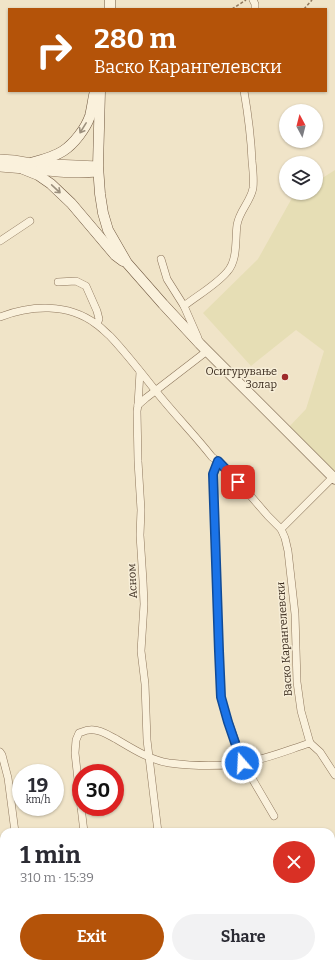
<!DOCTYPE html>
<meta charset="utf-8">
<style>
body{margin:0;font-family:Bitter,serif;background:#f2f2f3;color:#2b2b33;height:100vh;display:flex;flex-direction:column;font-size:15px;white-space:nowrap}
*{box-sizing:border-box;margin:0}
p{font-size:13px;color:#7c7c81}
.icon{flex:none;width:22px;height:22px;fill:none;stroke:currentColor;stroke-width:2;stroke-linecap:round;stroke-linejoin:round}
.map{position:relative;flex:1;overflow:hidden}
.details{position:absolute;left:0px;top:828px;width:335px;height:140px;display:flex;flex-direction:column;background:#fff;border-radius:12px 12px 0 0;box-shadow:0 1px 3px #0004}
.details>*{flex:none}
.top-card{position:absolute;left:8px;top:8px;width:319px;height:84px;border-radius:0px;box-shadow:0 1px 3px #0004;background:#b45309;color:#fff;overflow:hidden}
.needle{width:26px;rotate:353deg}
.tools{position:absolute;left:279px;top:104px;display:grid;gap:8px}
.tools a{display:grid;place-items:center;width:44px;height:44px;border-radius:50%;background:#fff;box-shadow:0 1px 3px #0004;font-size:20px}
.speed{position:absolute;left:12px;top:764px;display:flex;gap:8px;font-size:20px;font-weight:700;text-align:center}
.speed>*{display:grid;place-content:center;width:52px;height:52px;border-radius:50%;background:#fff;box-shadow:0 1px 3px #0004;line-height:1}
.speed small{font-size:10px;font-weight:400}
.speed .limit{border:6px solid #d22;background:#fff;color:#111}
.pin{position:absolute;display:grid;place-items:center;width:34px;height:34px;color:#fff;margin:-17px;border-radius:8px;box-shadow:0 2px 6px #0006}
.me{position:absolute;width:44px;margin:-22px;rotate:341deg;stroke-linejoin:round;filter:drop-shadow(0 0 3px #0008)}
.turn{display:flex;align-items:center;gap:14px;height:84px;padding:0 20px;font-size:18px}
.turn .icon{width:52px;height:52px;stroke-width:2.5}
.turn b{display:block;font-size:28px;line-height:34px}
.round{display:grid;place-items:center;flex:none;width:42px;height:42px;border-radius:21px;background:#f2f2f3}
.headline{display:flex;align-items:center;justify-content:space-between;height:68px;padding:0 20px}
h1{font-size:24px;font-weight:700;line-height:30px}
.primary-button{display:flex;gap:8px;margin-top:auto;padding:8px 20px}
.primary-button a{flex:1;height:46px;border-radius:24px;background:#b45309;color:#fff;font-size:16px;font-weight:700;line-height:46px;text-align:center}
.primary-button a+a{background:#f2f2f3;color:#2b2b33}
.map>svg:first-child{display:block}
</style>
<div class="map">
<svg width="335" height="968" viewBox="0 0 335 968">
<rect width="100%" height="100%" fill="#f0e4c8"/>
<!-- farmland -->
<polygon fill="#e6deb5" points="335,170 335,470 331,475 287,429 306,409 324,351 296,330 251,366 203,313 258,259 292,198 300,193 316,193 316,182"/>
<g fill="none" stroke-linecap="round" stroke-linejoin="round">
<!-- minor casing -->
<g stroke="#8d765c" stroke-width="8">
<g id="minor">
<polyline points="253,0 255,4 255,9"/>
<polyline points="0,241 30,221"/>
<polyline points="161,259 167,279 184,306 198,338"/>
<polyline points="58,282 76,281 86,286 97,311 99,319 97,324"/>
<path d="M184,306C198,295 216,285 227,272C238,260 235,240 237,225C239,211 251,201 253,188C254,179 253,170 252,161C251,137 248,114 244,91"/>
<path d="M0,317C31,305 68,303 96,324C101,327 105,332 110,336C126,353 140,371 155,390C173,413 194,434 212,457L218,461L213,474L219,651L221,697L223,706L243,763L274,816"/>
<polyline points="140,372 138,405 137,411 138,461 141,510 140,535 143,581 144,604 141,651 145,684 147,740 158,832"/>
<polyline points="138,405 146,398 207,351"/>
<polyline points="218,461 248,493 268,516 281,529 285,538 288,551 295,614 297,682 301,711 310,743"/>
<polyline points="281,529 333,477"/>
<polyline points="0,752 2,755 8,778 15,832"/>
<path d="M81,807L75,753L76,740L79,733C84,731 88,729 94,730C101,730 110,736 116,739C133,749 150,760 169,763C194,766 227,767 252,761C272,757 291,749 310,743L320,752L335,775"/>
<polyline points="81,807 84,832"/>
<polyline points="331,935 335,932"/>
<polyline points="305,968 306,964"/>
</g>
</g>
<!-- tertiary casing -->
<g stroke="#8d765c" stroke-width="10">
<g id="tertiary">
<polyline points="0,159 14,160 31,163 98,166"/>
<path d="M0,167C33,169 65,175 98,172"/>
</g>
</g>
<!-- secondary casing -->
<g stroke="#6f573f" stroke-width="11">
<g id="secondary">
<polyline points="110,9 110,0"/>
<polyline points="100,91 98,166 100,194 103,213 108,230 127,263 163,304 200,344 335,479"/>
<path d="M31,163C42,160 54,157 63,151C74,144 86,128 90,116C92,108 93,99 95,91"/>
<polyline points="23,169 38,175 51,184 71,203 115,255 123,261"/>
</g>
</g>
<!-- path -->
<g stroke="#8d765c" stroke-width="1.5" stroke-dasharray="3 2" stroke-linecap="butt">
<polyline points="232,9 246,0"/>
<polyline points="304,9 312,0"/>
<polyline points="0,915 4,914"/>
</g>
<!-- minor -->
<use href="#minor" stroke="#faf1dc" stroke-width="7"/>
<!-- tertiary -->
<use href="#tertiary" stroke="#faf1dc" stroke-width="9"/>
<!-- secondary -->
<use href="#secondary" stroke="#faf1dc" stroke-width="10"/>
</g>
<!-- one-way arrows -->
<defs><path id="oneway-shaft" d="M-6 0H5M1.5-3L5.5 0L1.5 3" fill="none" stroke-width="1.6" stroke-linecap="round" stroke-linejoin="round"/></defs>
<g stroke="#9c907e">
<use href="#oneway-shaft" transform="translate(83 128) rotate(122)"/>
<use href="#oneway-shaft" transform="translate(56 189) rotate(43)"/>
</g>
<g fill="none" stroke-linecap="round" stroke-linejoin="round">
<!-- route casing -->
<g stroke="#114b97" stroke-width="10">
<polyline id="route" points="238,482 218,461 213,474 219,651 221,697 228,722 242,763"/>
</g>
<!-- route -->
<use href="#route" stroke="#1a73e8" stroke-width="7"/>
</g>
<!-- markers -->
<circle fill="#9e2a2b" stroke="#f7eed8" stroke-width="1.5" cx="285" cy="377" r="4"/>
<g text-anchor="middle" stroke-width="3" stroke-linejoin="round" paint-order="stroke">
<!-- poi labels -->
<g font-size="11" fill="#3d2e20" stroke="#f7eed8" text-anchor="end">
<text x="277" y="375">Осигурување<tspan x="277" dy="13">Золар</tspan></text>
</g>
<!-- street labels -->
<g font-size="11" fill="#3d2e20" stroke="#f7eed8">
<text transform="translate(132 581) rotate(-93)" y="4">Асном</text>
<text transform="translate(284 639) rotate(-94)" y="4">Васко Карангелевски</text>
</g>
</g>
</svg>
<div class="tools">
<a><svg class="needle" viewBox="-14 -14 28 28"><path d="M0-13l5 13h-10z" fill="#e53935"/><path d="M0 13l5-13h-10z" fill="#7c7c81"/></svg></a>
<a><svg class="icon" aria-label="layers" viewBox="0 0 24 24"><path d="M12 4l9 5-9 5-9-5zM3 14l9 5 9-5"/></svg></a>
</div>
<div class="speed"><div>19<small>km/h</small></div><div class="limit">30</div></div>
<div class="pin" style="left:238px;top:482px;background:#d93025"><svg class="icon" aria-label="arrive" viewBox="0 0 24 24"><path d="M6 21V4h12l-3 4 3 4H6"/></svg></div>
<svg class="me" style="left:242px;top:763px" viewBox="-20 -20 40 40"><circle r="17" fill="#1a73e8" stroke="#fff" stroke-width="3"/><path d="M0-11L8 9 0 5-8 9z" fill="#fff"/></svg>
<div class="top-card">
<div class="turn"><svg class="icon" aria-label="right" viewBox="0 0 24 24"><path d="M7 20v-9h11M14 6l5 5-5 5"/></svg><div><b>280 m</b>Васко Карангелевски</div></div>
</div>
<section class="details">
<div class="headline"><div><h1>1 min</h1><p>310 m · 15:39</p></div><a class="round" style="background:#d93025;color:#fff"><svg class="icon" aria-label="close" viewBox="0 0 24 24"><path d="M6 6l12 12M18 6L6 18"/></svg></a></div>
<div class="primary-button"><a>Exit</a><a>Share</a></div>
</section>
</div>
